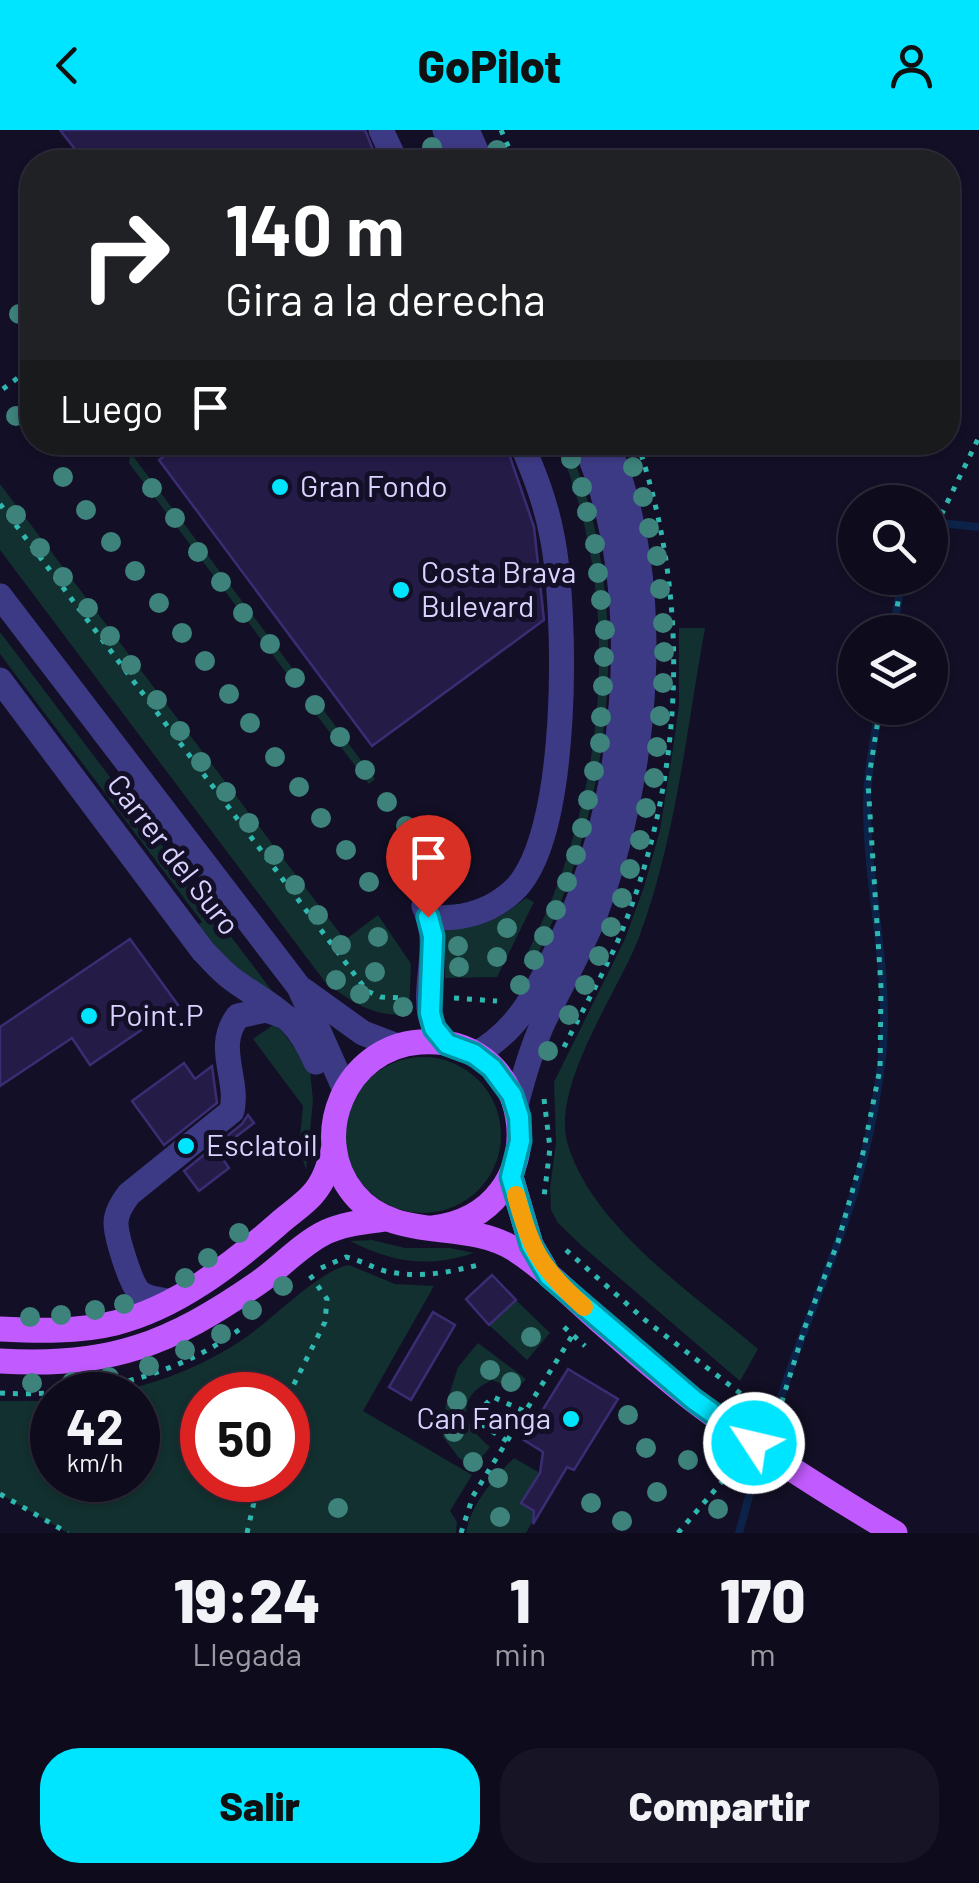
<!DOCTYPE html>
<html lang="es">
<style>
body{margin:0;font-family:Barlow,sans-serif;background:#171425;color:#f1f3f6;height:100vh;display:flex;flex-direction:column;font-size:38px;white-space:nowrap}
*{box-sizing:border-box;margin:0}
p{font-size:32px;color:#9b9ba3}
.icon{flex:none;width:55px;height:55px;fill:none;stroke:currentColor;stroke-width:2;stroke-linecap:round;stroke-linejoin:round}
.map{position:relative;height:1403px;overflow:hidden}
.details{display:flex;flex-direction:column;background:#0e0b1c;flex:1}
.details>*{flex:none}
.guide{position:absolute;left:20px;top:20px;width:940px;height:305px;border-radius:40px;box-shadow:0 2px 8px #0004,0 0 0 2px #2e2b3b;background:#202124;color:#fff;overflow:hidden}
.buttons{position:absolute;left:838px;top:355px;display:grid;gap:20px}
.buttons a{display:grid;place-items:center;width:110px;height:110px;border-radius:50%;background:#0e0b1c;box-shadow:0 2px 8px #0004,0 0 0 2px #2e2b3b;font-size:50px}
.speed{position:absolute;left:30px;top:1242px;display:flex;gap:20px;font-size:50px;font-weight:700;text-align:center}
.speed>*{display:grid;place-content:center;width:130px;height:130px;border-radius:50%;background:#0e0b1c;box-shadow:0 2px 8px #0004,0 0 0 2px #2e2b3b;line-height:1}
.speed small{font-size:25px;font-weight:400}
.speed .limit{border:15px solid #d22;background:#fff;color:#111}
.pin{position:absolute;display:grid;place-items:center;width:85px;height:85px;color:#fff;margin:-102px -42px;border-radius:50% 50% 50% 0;rotate:-45deg;box-shadow:0 0 10px #0007}
.pin .icon{rotate:45deg}
.me{position:absolute;width:110px;margin:-55px;rotate:305deg;stroke-linejoin:round;filter:drop-shadow(0 0 8px #0008)}
.turn{display:flex;align-items:center;gap:35px;height:210px;padding:0 40px;font-size:45px}
.turn .icon{width:130px;height:130px;stroke-width:2.5}
.turn b{display:block;font-size:70px;line-height:85px}
.then{display:flex;align-items:center;height:95px;padding:0 40px;background:#0003;gap:20px;font-size:38px}
.eta{display:flex;justify-content:space-evenly;align-items:center;height:170px;text-align:center}
.eta b{font-size:60px;font-weight:800;line-height:70px}
.cta{display:flex;gap:20px;margin-top:auto;padding:20px 40px}
.cta a{flex:1;height:115px;border-radius:40px;background:#00e5ff;color:#111;font-size:40px;font-weight:800;line-height:115px;text-align:center}
.cta a+a{background:#171425;color:#f1f3f6}
header{display:flex;justify-content:space-between;align-items:center;height:130px;padding:0 40px;background:#00e5ff;color:#111;font-size:45px;font-weight:800}
.map>svg:first-child{display:block}
</style>
<header><svg class="icon" aria-label="back" viewBox="0 0 24 24"><path d="M15 5l-7 7 7 7"/></svg>GoPilot<svg class="icon" aria-label="person" viewBox="0 0 24 24"><circle cx="12" cy="8" r="4"/><path d="M4 21q1-7 8-7t8 7"/></svg></header>
<div class="map">
<svg width="979" height="1403" viewBox="0 0 979 1403">
<rect width="100%" height="100%" fill="#130f26"/>
<!-- green -->
<g fill="#12302f" fill-rule="evenodd">
<path d="M557,313H567C623,442 618,599 575,732C564,769 547,803 532,838L523,833C539,798 556,764 567,727C610,596 613,440 557,313Z"/>
<polygon points="130,322 302,551 296,556 129,333"/>
<path d="M0,354L345,810L378,785L411,834L409,884C374,888 352,872 325,852L0,420Z"/>
<path d="M679,498H705C686,603 676,709 638,810C617,863 550,958 568,1015C593,1098 695,1165 758,1219L740,1251L582,1116L558,1093L551,1080L550,1058L556,1013L554,952L625,809L644,757L660,700L672,625L679,575Z"/>
<polygon points="0,502 273,862 255,854 194,798 202,792 0,524"/>
<polygon points="313,566 375,649 369,654 306,571"/>
<path d="M526,768L534,772L497,847L445,848V798C477,800 501,788 526,768Z"/>
<polygon points="276,893 310,939 313,971 306,1040 299,1017 303,976 253,909"/>
<circle cx="423" cy="1005" r="78"/>
<path d="M372,1110L405,1118H450L474,1123C428,1138 394,1133 350,1111Z"/>
<path d="M349,1135L395,1154L434,1156L363,1281L472,1345L450,1381L457,1392L456,1403H68L0,1364V1271H52V1350H138V1265H100C152,1256 198,1239 242,1210C270,1192 319,1140 349,1135ZM202,1265H288V1350H202Z"/>
<polygon points="516,1170 550,1203 527,1230 489,1195"/>
<path d="M478,1213L526,1249L516,1260L492,1250C454,1268 462,1294 490,1317L474,1337L459,1328L443,1307L445,1278L458,1237Z"/>
<path d="M514,1328L540,1343L522,1373L537,1383L526,1403H466C471,1374 494,1348 514,1328Z"/>
</g>
<g fill="none" stroke-linecap="round" stroke-linejoin="round">
<!-- stream -->
<g stroke="#0c2248" stroke-width="8">
<polyline points="930,392 979,397"/>
<polyline points="893,502 902,448"/>
<path d="M778,1278C793,1224 816,1173 835,1120C857,1060 875,991 882,927C891,844 867,759 867,676C867,642 874,610 879,578"/>
<polyline points="739,1403 754,1348"/>
</g>
</g>
<!-- building -->
<g fill="#241b47" stroke="#3b2d73" stroke-width="2.5">
<polygon points="60,0 365,0 378,32 85,32"/>
<polygon points="183,312 505,312 534,397 544,490 372,616 159,330"/>
<polygon points="130,809 178,875 90,935 72,908 0,956 0,897"/>
<polygon points="184,933 195,949 212,936 217,973 164,1015 132,971"/>
<polygon points="248,985 254,993 217,1021 229,1038 199,1061 184,1041 242,994"/>
<polygon points="492,1145 516,1170 489,1195 466,1169"/>
<polygon points="433,1182 455,1195 411,1270 389,1257"/>
<polygon points="568,1239 618,1269 574,1340 567,1337 533,1394 534,1381 521,1373 540,1343 543,1322 524,1310"/>
</g>
<g fill="none" stroke-linecap="round" stroke-linejoin="round">
<!-- path -->
<g stroke="#2fb8b0" stroke-width="5" stroke-dasharray="5 8" stroke-linecap="butt">
<polyline points="501,0 515,32"/>
<polyline points="3,259 32,237"/>
<polyline points="0,374 367,861 381,867 403,868"/>
<polyline points="930,408 979,307"/>
<polyline points="893,502 902,448"/>
<polyline points="454,868 497,871"/>
<path d="M564,917C581,883 600,850 616,815C684,658 693,474 637,312"/>
<polyline points="544,969 550,1018 544,1067"/>
<polyline points="566,1120 645,1190 749,1270 758,1284"/>
<path d="M321,1138L346,1127C360,1130 371,1137 385,1141C421,1149 449,1142 483,1134"/>
<polyline points="564,1197 585,1216"/>
<path d="M0,1263C84,1268 177,1248 244,1196"/>
<polyline points="288,1266 325,1192 327,1169 310,1145"/>
<polyline points="774,1297 805,1197 838,1112 863,1023 880,939 881,857 868,653 880,578"/>
<polyline points="507,1311 481,1294 481,1279 493,1267 524,1281"/>
<polyline points="0,1364 68,1403"/>
<polyline points="247,1403 259,1350"/>
<polyline points="461,1403 473,1366 572,1206"/>
<polyline points="678,1403 738,1333"/>
</g>
<!-- minor -->
<g stroke="#3d3a85" stroke-width="25">
<polyline points="381,0 396,32"/>
<polyline points="445,0 459,32"/>
<polyline points="467,0 481,32"/>
<polyline points="0,466 299,857 345,960"/>
<path d="M0,550L203,821C212,830 221,841 232,849C273,879 293,881 316,932"/>
<path d="M424,776C444,819 419,858 433,895C436,903 442,908 447,914"/>
<path d="M429,787C459,790 489,783 513,761C571,708 567,480 552,406C546,373 534,343 521,312"/>
<polyline points="303,860 363,903 397,916"/>
<path d="M474,925C516,902 534,867 554,826C627,681 651,464 584,312"/>
<path d="M516,975C523,948 531,921 542,895C559,858 580,823 595,785C648,647 667,450 606,312"/>
<path d="M169,1171C159,1170 147,1169 139,1162C130,1152 116,1106 116,1093C116,1082 123,1072 129,1064L232,981C239,947 214,917 238,886L266,880L286,887"/>
</g>
<!-- major -->
<g stroke="#c25bff" stroke-width="25">
<polyline points="511,1047 531,1115 544,1137"/>
<path d="M433,1098C558,1083 541,903 420,912C346,917 307,1007 354,1064C395,1114 464,1088 514,1119C544,1138 569,1164 595,1187C627,1215 660,1244 693,1270C757,1319 826,1362 895,1403"/>
<path d="M0,1199C38,1201 78,1202 115,1193C176,1178 231,1135 277,1095C288,1085 302,1076 312,1065C325,1051 329,1034 334,1017"/>
<path d="M0,1231C109,1238 170,1214 258,1153C281,1137 301,1114 326,1102C345,1093 366,1092 386,1089"/>
</g>
</g>
<!-- trees -->
<g fill="#3d827b">
<circle cx="432" cy="17" r="10"/>
<circle cx="497" cy="20" r="10"/>
<circle cx="19" cy="184" r="10"/>
<circle cx="16" cy="286" r="10"/>
<circle cx="571" cy="329" r="10"/>
<circle cx="633" cy="337" r="10"/>
<circle cx="63" cy="347" r="10"/>
<circle cx="582" cy="357" r="10"/>
<circle cx="152" cy="358" r="10"/>
<circle cx="643" cy="367" r="10"/>
<circle cx="86" cy="380" r="10"/>
<circle cx="587" cy="382" r="10"/>
<circle cx="16" cy="385" r="10"/>
<circle cx="175" cy="388" r="10"/>
<circle cx="649" cy="398" r="10"/>
<circle cx="111" cy="412" r="10"/>
<circle cx="595" cy="414" r="10"/>
<circle cx="40" cy="418" r="10"/>
<circle cx="198" cy="422" r="10"/>
<circle cx="657" cy="426" r="10"/>
<circle cx="135" cy="441" r="10"/>
<circle cx="598" cy="443" r="10"/>
<circle cx="63" cy="447" r="10"/>
<circle cx="221" cy="452" r="10"/>
<circle cx="660" cy="459" r="10"/>
<circle cx="601" cy="470" r="10"/>
<circle cx="159" cy="473" r="10"/>
<circle cx="88" cy="478" r="10"/>
<circle cx="243" cy="483" r="10"/>
<circle cx="663" cy="493" r="10"/>
<circle cx="605" cy="500" r="10"/>
<circle cx="182" cy="503" r="10"/>
<circle cx="110" cy="506" r="10"/>
<circle cx="270" cy="514" r="10"/>
<circle cx="664" cy="522" r="10"/>
<circle cx="604" cy="527" r="10"/>
<circle cx="205" cy="531" r="10"/>
<circle cx="131" cy="535" r="10"/>
<circle cx="295" cy="548" r="10"/>
<circle cx="663" cy="553" r="10"/>
<circle cx="603" cy="556" r="10"/>
<circle cx="229" cy="564" r="10"/>
<circle cx="157" cy="570" r="10"/>
<circle cx="315" cy="575" r="10"/>
<circle cx="660" cy="586" r="10"/>
<circle cx="601" cy="587" r="10"/>
<circle cx="250" cy="593" r="10"/>
<circle cx="180" cy="601" r="10"/>
<circle cx="340" cy="607" r="10"/>
<circle cx="600" cy="613" r="10"/>
<circle cx="657" cy="617" r="10"/>
<circle cx="275" cy="627" r="10"/>
<circle cx="201" cy="632" r="10"/>
<circle cx="365" cy="640" r="10"/>
<circle cx="594" cy="641" r="10"/>
<circle cx="654" cy="648" r="10"/>
<circle cx="299" cy="657" r="10"/>
<circle cx="226" cy="662" r="10"/>
<circle cx="588" cy="670" r="10"/>
<circle cx="387" cy="672" r="10"/>
<circle cx="646" cy="678" r="10"/>
<circle cx="321" cy="688" r="10"/>
<circle cx="249" cy="693" r="10"/>
<circle cx="406" cy="696" r="10"/>
<circle cx="582" cy="698" r="10"/>
<circle cx="640" cy="710" r="10"/>
<circle cx="346" cy="720" r="10"/>
<circle cx="274" cy="725" r="10"/>
<circle cx="576" cy="725" r="10"/>
<circle cx="630" cy="739" r="10"/>
<circle cx="369" cy="752" r="10"/>
<circle cx="567" cy="752" r="10"/>
<circle cx="295" cy="755" r="10"/>
<circle cx="622" cy="768" r="10"/>
<circle cx="556" cy="780" r="10"/>
<circle cx="318" cy="785" r="10"/>
<circle cx="611" cy="797" r="10"/>
<circle cx="507" cy="798" r="10"/>
<circle cx="544" cy="806" r="10"/>
<circle cx="378" cy="807" r="10"/>
<circle cx="341" cy="815" r="10"/>
<circle cx="458" cy="816" r="10"/>
<circle cx="599" cy="826" r="10"/>
<circle cx="497" cy="827" r="10"/>
<circle cx="534" cy="830" r="10"/>
<circle cx="459" cy="837" r="10"/>
<circle cx="375" cy="842" r="10"/>
<circle cx="336" cy="850" r="10"/>
<circle cx="520" cy="855" r="10"/>
<circle cx="585" cy="855" r="10"/>
<circle cx="360" cy="864" r="10"/>
<circle cx="403" cy="877" r="10"/>
<circle cx="569" cy="885" r="10"/>
<circle cx="548" cy="921" r="10"/>
<circle cx="239" cy="1103" r="10"/>
<circle cx="208" cy="1128" r="10"/>
<circle cx="185" cy="1148" r="10"/>
<circle cx="283" cy="1156" r="10"/>
<circle cx="124" cy="1174" r="10"/>
<circle cx="95" cy="1180" r="10"/>
<circle cx="252" cy="1180" r="10"/>
<circle cx="61" cy="1185" r="10"/>
<circle cx="30" cy="1187" r="10"/>
<circle cx="221" cy="1204" r="10"/>
<circle cx="531" cy="1207" r="10"/>
<circle cx="185" cy="1220" r="10"/>
<circle cx="149" cy="1236" r="10"/>
<circle cx="490" cy="1240" r="10"/>
<circle cx="109" cy="1247" r="10"/>
<circle cx="72" cy="1252" r="10"/>
<circle cx="511" cy="1252" r="10"/>
<circle cx="32" cy="1253" r="10"/>
<circle cx="457" cy="1271" r="10"/>
<circle cx="628" cy="1285" r="10"/>
<circle cx="454" cy="1302" r="10"/>
<circle cx="646" cy="1318" r="10"/>
<circle cx="688" cy="1330" r="10"/>
<circle cx="473" cy="1332" r="10"/>
<circle cx="498" cy="1348" r="10"/>
<circle cx="657" cy="1362" r="10"/>
<circle cx="591" cy="1373" r="10"/>
<circle cx="338" cy="1378" r="10"/>
<circle cx="718" cy="1379" r="10"/>
<circle cx="500" cy="1387" r="10"/>
<circle cx="622" cy="1391" r="10"/>
</g>
<g fill="none" stroke-linecap="round" stroke-linejoin="round">
<!-- route casing -->
<g stroke="#0095a6" stroke-width="25">
<polyline id="route" points="428,787 433,806 430,883 434,898 447,914 474,924 492,938 512,965 519,987 520,1011 511,1047 531,1115 549,1146 694,1270 754,1313"/>
</g>
<!-- route -->
<use href="#route" stroke="#00e5ff" stroke-width="18"/>
<!-- slow -->
<path stroke="#f59e0b" stroke-width="18" d="M516,1065C531,1121 541,1138 584,1177"/>
</g>
<!-- markers -->
<g fill="#00e5ff" stroke="#130f26" stroke-width="4">
<circle cx="280" cy="357" r="10"/>
<circle cx="401" cy="460" r="10"/>
<circle cx="89" cy="886" r="10"/>
<circle cx="186" cy="1016" r="10"/>
<circle cx="571" cy="1289" r="10"/>
</g>
<g text-anchor="middle" stroke-width="10" stroke-linejoin="round" paint-order="stroke">
<!-- poi labels -->
<g font-size="30" fill="#d9d4ff" stroke="#130f26" text-anchor="start">
<text x="300" y="367">Gran Fondo</text>
<text x="421" y="453">Costa Brava<tspan x="421" dy="34">Bulevard</tspan></text>
<text x="109" y="896">Point.P</text>
<text x="206" y="1026">Esclatoil</text>
<text x="551" y="1299" text-anchor="end">Can Fanga</text>
</g>
<!-- street labels -->
<g font-size="30" fill="#d9d4ff" stroke="#130f26">
<text transform="translate(173 725) rotate(52)" y="10">Carrer del Suro</text>
</g>
</g>
</svg>
<div class="buttons">
<a><svg class="icon" aria-label="search" viewBox="0 0 24 24"><circle cx="10" cy="10" r="6"/><path d="M15 15l6 6"/></svg></a>
<a><svg class="icon" aria-label="layers" viewBox="0 0 24 24"><path d="M12 4l9 5-9 5-9-5zM3 14l9 5 9-5"/></svg></a>
</div>
<div class="speed"><div>42<small>km/h</small></div><div class="limit">50</div></div>
<div class="pin" style="left:428px;top:787px;background:#d93025"><svg class="icon" aria-label="arrive" viewBox="0 0 24 24"><path d="M6 21V4h12l-3 4 3 4H6"/></svg></div>
<svg class="me" style="left:754px;top:1313px" viewBox="-20 -20 40 40"><circle r="17" fill="#00e5ff" stroke="#fff" stroke-width="3"/><path d="M0-11L8 9 0 5-8 9z" fill="#fff"/></svg>
<div class="guide">
<div class="turn"><svg class="icon" aria-label="right" viewBox="0 0 24 24"><path d="M7 20v-9h11M14 6l5 5-5 5"/></svg><div><b>140 m</b>Gira a la derecha</div></div>
<div class="then">Luego<svg class="icon" aria-label="arrive" viewBox="0 0 24 24"><path d="M6 21V4h12l-3 4 3 4H6"/></svg></div>
</div>
</div>
<section class="details">
<div class="eta">
<div><b>19:24</b><p>Llegada</p></div>
<div><b>1</b><p>min</p></div>
<div><b>170</b><p>m</p></div>
</div>
<div class="cta"><a>Salir</a><a>Compartir</a></div>
</section>
